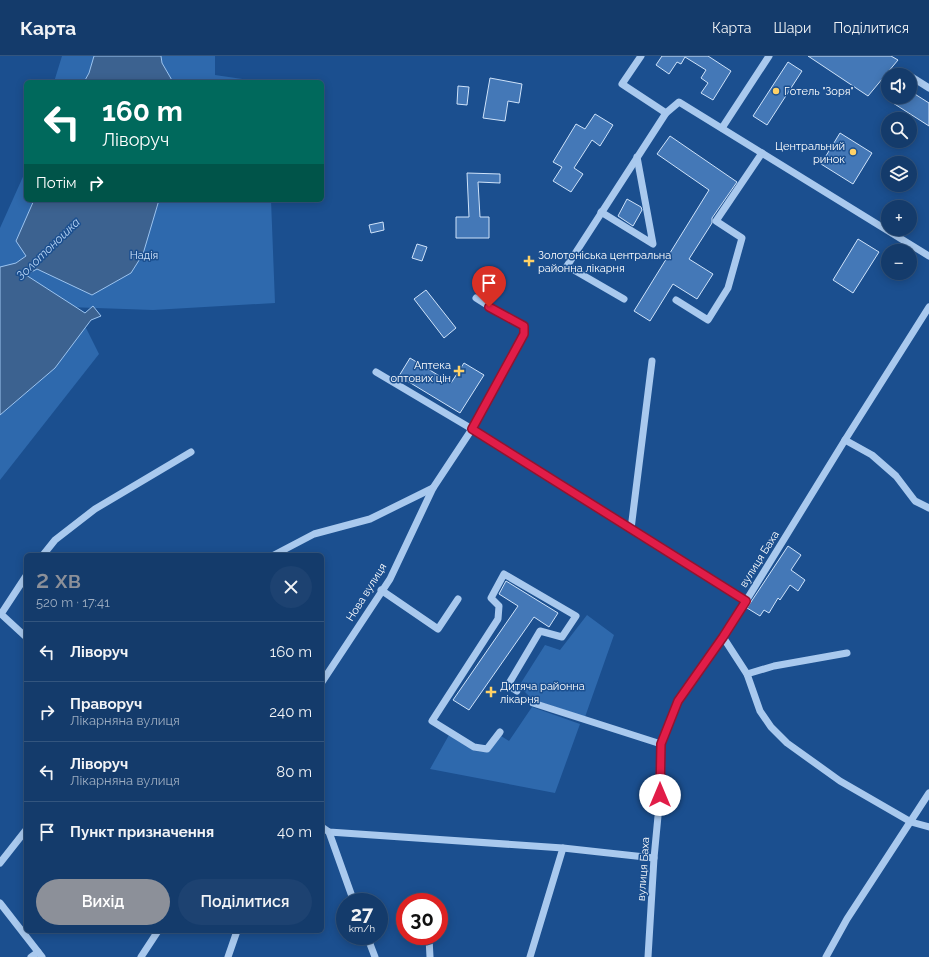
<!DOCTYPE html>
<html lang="uk">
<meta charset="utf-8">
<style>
body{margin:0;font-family:Raleway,sans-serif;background:#1d4271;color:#f1f3f6;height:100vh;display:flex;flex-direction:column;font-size:15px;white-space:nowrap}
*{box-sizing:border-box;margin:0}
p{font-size:13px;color:#9dadc1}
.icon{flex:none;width:22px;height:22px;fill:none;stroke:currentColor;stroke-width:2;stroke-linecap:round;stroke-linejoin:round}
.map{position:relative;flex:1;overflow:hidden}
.drawer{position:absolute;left:24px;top:497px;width:300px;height:380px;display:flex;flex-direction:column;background:#143b6b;border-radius:6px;box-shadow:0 2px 10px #0003,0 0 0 1px #33557e}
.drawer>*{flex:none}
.guide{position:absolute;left:24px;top:24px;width:300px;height:122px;border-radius:6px;box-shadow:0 2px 10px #0003,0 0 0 1px #33557e;background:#00695c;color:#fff;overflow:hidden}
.tools{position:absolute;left:881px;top:12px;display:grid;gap:8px}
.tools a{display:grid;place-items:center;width:36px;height:36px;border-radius:50%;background:#143b6b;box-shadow:0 2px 10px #0003,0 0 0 1px #33557e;font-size:20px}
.speed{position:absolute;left:336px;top:837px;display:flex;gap:8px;font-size:20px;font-weight:700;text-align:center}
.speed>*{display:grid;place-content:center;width:52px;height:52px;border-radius:50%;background:#143b6b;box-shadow:0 2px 10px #0003,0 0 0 1px #33557e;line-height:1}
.speed small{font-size:10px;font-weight:400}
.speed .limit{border:6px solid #d22;background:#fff;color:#111}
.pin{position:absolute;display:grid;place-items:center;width:34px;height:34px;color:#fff;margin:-41px -17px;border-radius:50% 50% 50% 0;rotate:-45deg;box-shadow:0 0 4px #0007}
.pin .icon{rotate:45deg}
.me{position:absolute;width:44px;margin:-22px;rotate:0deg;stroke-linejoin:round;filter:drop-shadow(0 0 3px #0008)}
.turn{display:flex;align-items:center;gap:14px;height:84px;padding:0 12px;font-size:18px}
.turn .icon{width:52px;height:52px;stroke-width:2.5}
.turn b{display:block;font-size:28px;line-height:34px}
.then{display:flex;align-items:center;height:38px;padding:0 12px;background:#0003;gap:8px;font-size:15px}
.round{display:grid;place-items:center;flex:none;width:42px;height:42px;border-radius:21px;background:#1d4271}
.head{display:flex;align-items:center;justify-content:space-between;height:68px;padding:0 12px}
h1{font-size:24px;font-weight:600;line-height:30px;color:#8c9099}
.action{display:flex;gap:8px;margin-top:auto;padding:8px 12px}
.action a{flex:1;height:46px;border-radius:24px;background:#8c9099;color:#fff;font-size:16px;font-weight:600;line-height:46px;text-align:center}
.action a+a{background:#1d4271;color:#f1f3f6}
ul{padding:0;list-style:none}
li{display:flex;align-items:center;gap:12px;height:60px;padding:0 12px;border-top:1px solid #33557e}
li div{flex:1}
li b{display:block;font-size:15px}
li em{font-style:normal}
header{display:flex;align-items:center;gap:24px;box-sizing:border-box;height:56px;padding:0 20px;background:#143b6b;border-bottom:1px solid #33557e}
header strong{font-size:19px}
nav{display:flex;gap:22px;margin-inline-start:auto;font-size:14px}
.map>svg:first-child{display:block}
</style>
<header>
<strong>Карта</strong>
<nav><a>Карта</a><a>Шари</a><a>Поділитися</a></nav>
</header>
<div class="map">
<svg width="929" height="901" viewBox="0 0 929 901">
<rect width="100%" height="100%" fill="#1b4f8f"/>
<!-- green -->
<g fill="#2e69ad">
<polygon points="62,0 215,0 215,19 262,26 54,26"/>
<polygon points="26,114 26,144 271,144 275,247 153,254 68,251 0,230 0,172"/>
<polygon points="0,247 61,256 86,272 99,298 0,424"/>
<polygon points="587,559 614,579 585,661 532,643 519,630 545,589 560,594"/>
<polygon points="532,651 580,668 555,737 430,713 449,679 475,695 486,696 501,680 509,685"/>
</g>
<!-- water -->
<g fill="#3c6290" stroke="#9cc4f0">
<polygon points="94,0 161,0 162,7 173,26 84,26 89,17"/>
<polygon points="34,144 159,144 143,198 131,217 92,239 37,213 26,219 85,257 93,250 101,260 91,264 55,312 0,359 0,211 16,207 26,200 16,185"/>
</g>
<!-- building -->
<g fill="#4478b7" stroke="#cfe3fa">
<polygon points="662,0 708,0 731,15 713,44 701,37 708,27 701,22 706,14 685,1 681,8 677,6 669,18 656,9"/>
<polygon points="808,0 891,0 898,4 868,40"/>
<polygon points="788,6 802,15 767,69 753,60"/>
<polygon points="490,22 522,28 519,47 508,45 505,65 483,62"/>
<polygon points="458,30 469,31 467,49 457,48"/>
<polygon points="910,35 929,47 929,70 893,47 896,41 910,41"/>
<polygon points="595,58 613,69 600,90 592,84 574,112 583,118 571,136 553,125 562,111 553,106 576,68 585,73"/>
<polygon points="840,77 872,97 853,128 821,108"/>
<polygon points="670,80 737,126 712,162 712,167 689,203 713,218 697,243 673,228 650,265 634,255 709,134 657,98"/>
<polygon points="467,117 500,118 500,127 478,126 480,161 489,161 489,182 456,182 456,161 469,161"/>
<polygon points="627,143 641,151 642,154 633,170 618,160"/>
<polygon points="383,166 384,174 371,177 369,169"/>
<polygon points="858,183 879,196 853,237 833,224"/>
<polygon points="417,188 427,191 422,205 412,202"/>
<polygon points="426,234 456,272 444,282 414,243"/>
<polygon points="410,302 451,327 464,307 484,319 460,357 399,320"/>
<polygon points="788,490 801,499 791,514 805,524 798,535 790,529 780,544 778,542 769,557 764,554 760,560 747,552"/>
<polygon points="506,525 558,557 549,571 534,561 469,654 453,644 518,550 499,538"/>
</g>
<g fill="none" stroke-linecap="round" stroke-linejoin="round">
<!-- minor -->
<g stroke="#a9c9ee" stroke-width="7">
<polyline points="641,0 622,28 666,57"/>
<polyline points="910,20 929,32"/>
<polyline points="722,72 769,0"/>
<polyline points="601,156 653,188 637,101"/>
<polyline points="624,243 567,210 666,57 679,46 929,200"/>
<polyline points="676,244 708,264 728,232 742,182 716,165 762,97"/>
<polyline points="376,316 472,373 746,545"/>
<polyline points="845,384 872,399 896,420 915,445 929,452"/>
<polyline points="631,473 652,305"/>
<polyline points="43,499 55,484 95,453 191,396"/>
<polyline points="274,499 314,478 370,463 433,432"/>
<polyline points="26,520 1,558 26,581"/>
<polyline points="381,534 438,573 458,543"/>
<polyline points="723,581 747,618 760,655 771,671 787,687 840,725 911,766 929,771"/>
<polyline points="747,618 774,610 847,597"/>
<polyline points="322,626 390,523 433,432 472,373 524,278 524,270 503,259 476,242"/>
<polyline points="533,647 661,688"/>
<polyline points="500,676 487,693 474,691 432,665 498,563 499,550 491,542 504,518 576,560 562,581 540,575 508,629 517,635"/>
<polyline points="322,771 329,776 563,792 654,802"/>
<polyline points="329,776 354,846"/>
<polyline points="0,807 26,774"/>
<polyline points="0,847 42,901"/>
<polyline points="367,880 375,901"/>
<polyline points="429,882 430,901"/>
<polyline points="31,901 38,896"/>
<polyline points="141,901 158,875"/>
<polyline points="228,901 237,875"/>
<polyline points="530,901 563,792"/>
<polyline points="648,901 654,802 660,739 661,688 678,645 723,581 746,545 845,384 929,251"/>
<polyline points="826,901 847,863 929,737"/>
</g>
</g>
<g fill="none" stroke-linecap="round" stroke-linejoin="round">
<!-- route casing -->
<g stroke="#92132f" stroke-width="10">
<polyline id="route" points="489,251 524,270 524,278 472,373 746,545 723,581 678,645 661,688 660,739"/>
</g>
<!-- route -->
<use href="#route" stroke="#e11d48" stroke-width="7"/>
</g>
<!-- markers -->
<g fill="#ffd166" stroke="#1b4f8f" stroke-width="1.5">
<circle cx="776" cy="35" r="4"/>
<circle cx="853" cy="96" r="4"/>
<path d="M527 199h4v4h4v4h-4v4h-4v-4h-4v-4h4z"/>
<path d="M457 309h4v4h4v4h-4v4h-4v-4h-4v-4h4z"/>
<path d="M489 630h4v4h4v4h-4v4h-4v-4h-4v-4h4z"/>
</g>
<g text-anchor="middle" stroke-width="3" stroke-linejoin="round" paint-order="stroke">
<!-- poi labels -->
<g font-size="11" fill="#fff" stroke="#1b4f8f" text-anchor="start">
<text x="784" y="39">Готель "Зоря"</text>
<text x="845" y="94" text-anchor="end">Центральний<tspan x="845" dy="13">ринок</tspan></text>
<text x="538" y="203">Золотоніська центральна<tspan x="538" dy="13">районна лікарня</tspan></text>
<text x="451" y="313" text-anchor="end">Аптека<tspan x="451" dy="13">оптових цін</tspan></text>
<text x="500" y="634">Дитяча районна<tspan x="500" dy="13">лікарня</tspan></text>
</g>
<!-- park labels -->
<g font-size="11" fill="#cfe3fa" stroke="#1b4f8f">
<text x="144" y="203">Надія</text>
</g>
<!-- street labels -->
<g font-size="11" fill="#fff" stroke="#1b4f8f">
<text transform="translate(759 503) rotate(-58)" y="4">вулиця Баха</text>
<text transform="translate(366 536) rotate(-58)" y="4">Нова вулиця</text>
<text transform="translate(643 813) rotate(-86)" y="4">вулиця Баха</text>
</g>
<!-- water labels -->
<g font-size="12" font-style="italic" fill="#b5d3f5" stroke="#1b4f8f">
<text transform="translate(48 193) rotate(-44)" y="4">Золотоношка</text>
</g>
</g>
</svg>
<div class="tools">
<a><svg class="icon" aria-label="sound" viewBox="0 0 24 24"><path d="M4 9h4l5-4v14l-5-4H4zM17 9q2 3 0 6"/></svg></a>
<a><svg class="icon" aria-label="search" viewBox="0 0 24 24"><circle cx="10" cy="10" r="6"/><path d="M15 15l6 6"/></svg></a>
<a><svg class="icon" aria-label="layers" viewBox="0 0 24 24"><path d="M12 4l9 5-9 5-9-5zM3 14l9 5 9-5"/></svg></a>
<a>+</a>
<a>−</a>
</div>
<div class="speed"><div>27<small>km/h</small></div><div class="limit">30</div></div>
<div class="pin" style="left:489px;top:251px;background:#d93025"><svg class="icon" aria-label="arrive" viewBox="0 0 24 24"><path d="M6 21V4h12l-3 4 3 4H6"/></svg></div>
<svg class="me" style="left:660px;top:739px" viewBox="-20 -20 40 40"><circle r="19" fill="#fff"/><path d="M0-13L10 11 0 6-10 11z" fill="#e11d48"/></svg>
<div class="guide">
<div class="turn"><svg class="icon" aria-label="left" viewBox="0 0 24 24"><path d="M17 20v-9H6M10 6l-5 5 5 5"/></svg><div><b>160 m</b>Ліворуч</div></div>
<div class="then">Потім<svg class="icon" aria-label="right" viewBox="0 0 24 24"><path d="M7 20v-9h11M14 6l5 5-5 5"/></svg></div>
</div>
<section class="drawer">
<div class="head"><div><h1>2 хв</h1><p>520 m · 17:41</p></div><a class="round"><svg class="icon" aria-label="close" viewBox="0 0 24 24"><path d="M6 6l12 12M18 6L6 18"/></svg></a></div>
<ul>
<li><svg class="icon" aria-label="left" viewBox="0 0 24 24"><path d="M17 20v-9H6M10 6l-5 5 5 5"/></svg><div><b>Ліворуч</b></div><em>160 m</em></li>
<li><svg class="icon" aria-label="right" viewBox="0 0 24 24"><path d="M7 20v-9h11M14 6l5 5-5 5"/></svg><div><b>Праворуч</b><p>Лікарняна вулиця</p></div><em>240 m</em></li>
<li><svg class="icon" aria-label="left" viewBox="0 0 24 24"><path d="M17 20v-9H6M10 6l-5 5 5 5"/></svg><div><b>Ліворуч</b><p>Лікарняна вулиця</p></div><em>80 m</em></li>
<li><svg class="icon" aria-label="arrive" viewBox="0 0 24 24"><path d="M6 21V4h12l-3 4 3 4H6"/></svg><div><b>Пункт призначення</b></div><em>40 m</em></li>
</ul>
<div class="action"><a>Вихід</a><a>Поділитися</a></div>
</section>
</div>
